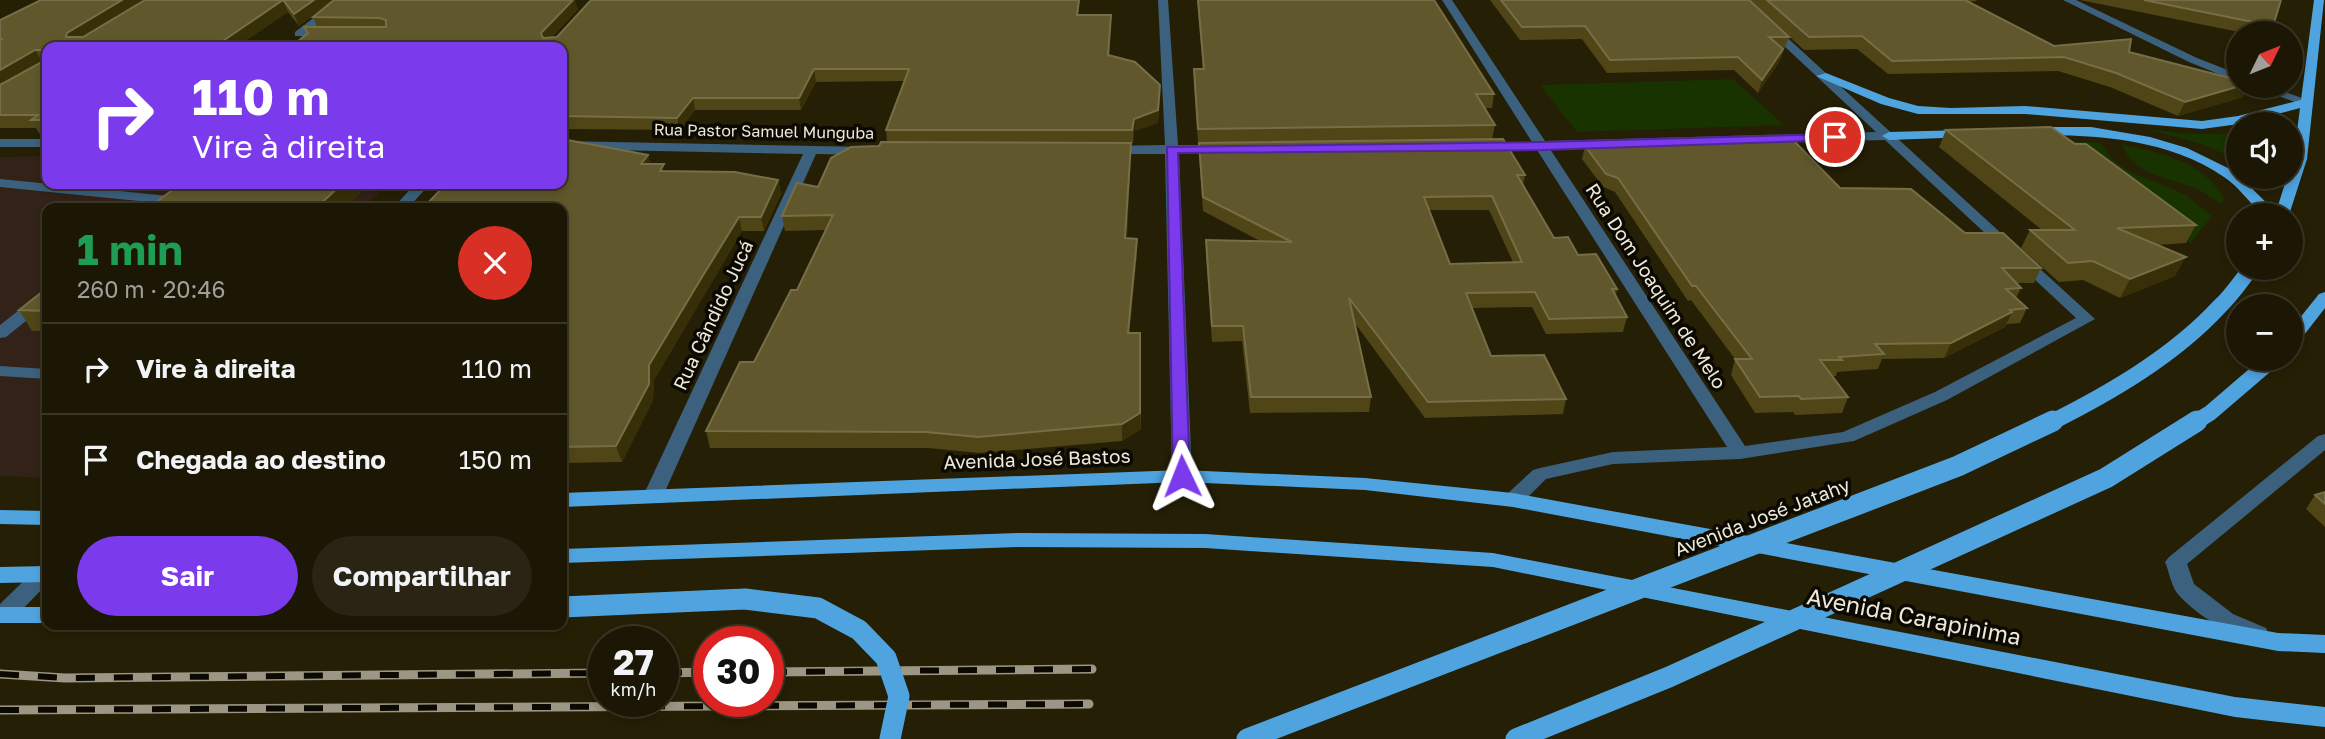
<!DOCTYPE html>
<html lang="pt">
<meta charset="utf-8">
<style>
body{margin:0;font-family:"Golos Text",sans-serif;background:#292413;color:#f1f3f6;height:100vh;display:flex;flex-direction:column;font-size:26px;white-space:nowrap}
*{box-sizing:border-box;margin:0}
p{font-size:23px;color:#a09f9a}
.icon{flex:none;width:38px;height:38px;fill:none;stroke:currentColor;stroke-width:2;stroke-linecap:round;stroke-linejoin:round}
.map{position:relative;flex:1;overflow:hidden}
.sheet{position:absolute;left:42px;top:203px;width:525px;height:427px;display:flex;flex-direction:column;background:#1c1704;border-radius:14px;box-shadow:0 4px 10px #0003,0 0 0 2px #3a3626}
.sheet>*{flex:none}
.hud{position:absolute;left:42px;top:42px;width:525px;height:147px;border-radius:14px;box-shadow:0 4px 10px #0003,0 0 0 2px #3a3626;background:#7c3aed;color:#fff;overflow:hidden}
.needle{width:46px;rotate:47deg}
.tools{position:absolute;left:2226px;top:21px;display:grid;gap:14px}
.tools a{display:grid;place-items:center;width:77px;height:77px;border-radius:50%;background:#1c1704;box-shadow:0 4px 10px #0003,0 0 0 2px #3a3626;font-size:35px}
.speed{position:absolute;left:588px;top:626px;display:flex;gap:14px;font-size:35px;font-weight:700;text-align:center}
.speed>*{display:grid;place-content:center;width:91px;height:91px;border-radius:50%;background:#1c1704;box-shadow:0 4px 10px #0003,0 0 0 2px #3a3626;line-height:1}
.speed small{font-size:18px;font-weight:400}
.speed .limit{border:10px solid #d22;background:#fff;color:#111}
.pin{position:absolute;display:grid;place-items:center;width:60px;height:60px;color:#fff;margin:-30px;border:4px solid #fff;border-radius:50%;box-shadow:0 2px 7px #0007}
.me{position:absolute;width:77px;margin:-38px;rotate:358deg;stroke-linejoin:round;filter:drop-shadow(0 0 5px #0008)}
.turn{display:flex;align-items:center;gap:24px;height:147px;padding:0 35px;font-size:32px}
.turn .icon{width:91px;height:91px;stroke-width:2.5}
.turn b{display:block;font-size:49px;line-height:60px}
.round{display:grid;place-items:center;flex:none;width:74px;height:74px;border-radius:37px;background:#292413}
.head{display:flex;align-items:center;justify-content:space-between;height:119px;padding:0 35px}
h1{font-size:42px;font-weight:700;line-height:52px;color:#1e9e55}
.primary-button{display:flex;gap:14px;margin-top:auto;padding:14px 35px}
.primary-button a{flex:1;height:80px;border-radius:42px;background:#7c3aed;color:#fff;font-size:28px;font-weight:700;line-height:80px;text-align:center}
.primary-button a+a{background:#292413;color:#f1f3f6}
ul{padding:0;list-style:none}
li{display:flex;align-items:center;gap:21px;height:91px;padding:0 35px;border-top:2px solid #3a3626}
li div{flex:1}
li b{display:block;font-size:26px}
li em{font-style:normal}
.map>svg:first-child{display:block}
</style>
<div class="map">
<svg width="2325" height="739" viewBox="0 0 2325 739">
<rect width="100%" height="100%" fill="#251f05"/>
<!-- industrial -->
<polygon fill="#322218" points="47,156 47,184 388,184 363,208 47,208 47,478 0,476 0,157"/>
<!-- green -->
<g fill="#183200">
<polygon points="1733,79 1784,125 1577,132 1540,85"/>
<polygon points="2147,129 2186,134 2238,134 2238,160 2201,144"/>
<path d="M2051,140L2101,143C2118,177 2155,178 2185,195C2194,201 2203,209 2212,216L2191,243Z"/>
<path d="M2123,145C2160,152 2204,162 2224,198L2221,204C2213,199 2205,193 2197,189C2172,178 2131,175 2123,145Z"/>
</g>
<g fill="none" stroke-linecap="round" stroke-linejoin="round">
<!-- minor -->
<g fill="#3b617e" fill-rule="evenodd">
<polygon points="337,0 349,0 310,31 334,33 334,37 295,36 295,32"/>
<polygon points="1158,0 1168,0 1178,145 1224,145 1231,149 1224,153 1179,153 1192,476 1189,481 1175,481 1172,476 1165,154 1108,154 1101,150 1108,146 1165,145"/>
<path d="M1442,0H1452L1545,141L1876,132L1735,0H1746L2095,319L1947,400L1854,441L1740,459L1613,464L1546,479L1520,505H1506L1503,500L1506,495L1533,470L1540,468L1613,452L1727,447L1537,150L1486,151L1479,147L1486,143L1532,142ZM1885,140L2076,318L1935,392L1843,432L1745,446L1550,149Z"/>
<polygon points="2063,0 2076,0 2197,58 2238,74 2238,82 2189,62"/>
<polygon points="2251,86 2269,86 2313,102 2307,106 2303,105"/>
<rect x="0" y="139" width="47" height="8"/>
<polygon points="562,141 867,147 874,151 867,155 816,154 663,496 660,501 646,501 643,496 803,154 562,149"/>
<polygon points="0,179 169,196 176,200 169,204 0,187"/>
<polygon points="415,184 430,184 408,208 393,208"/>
<polygon points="47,291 47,304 6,337 0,338 0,325 41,293"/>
<polygon points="0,366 47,369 47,379 0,376"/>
<path d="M2325,434V450L2187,564L2194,584L2233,614L2266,628L2269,634L2266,640C2243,647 2191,611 2177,593C2171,585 2169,571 2165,562L2169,557L2318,436Z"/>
<polygon points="47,563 47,584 12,620 0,621 0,604 39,566"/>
</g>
<!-- major -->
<g fill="#4fa4e0" fill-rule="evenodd">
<path d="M2314,0H2324L2307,159L2289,215H2262C2250,203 2238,186 2224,177C2169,139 2099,135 2035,135L2028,131L2035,127H2091L2150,137L2187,148L2234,171L2276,212L2287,177H2291L2300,108L2239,124L2202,129L2025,114H1918L1881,104L1816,76L1826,73L1889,98L1918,106L1951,108L2025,106L2202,121L2238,116L2301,100Z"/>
<polygon points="1965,130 1970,131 1970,137 1889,140 1882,136 1889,132"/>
<polygon points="2325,292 2325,308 2297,344 2291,345 2291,329 2319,294"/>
<polygon points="1182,470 1365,478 1513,493 2278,633 2325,635 2325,653 2278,651 1513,507 1365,490 1182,482 562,507 562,493"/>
<polygon points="0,510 47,511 47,525 0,524"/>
<polygon points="1019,533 1205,534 1493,553 2235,697 2325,707 2325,727 2235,717 1493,567 1205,548 1019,547 562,563 562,549"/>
<polygon points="47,566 47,582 0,583 0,567"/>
<rect x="0" y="607" width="47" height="16"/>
</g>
<!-- rail casing -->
<g stroke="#9c9784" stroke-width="9">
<g id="rail">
<polyline points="768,672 1092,669"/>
<polyline points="663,673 709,672"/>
<polyline points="0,674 65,678 604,673"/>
<polyline points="0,710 1089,704"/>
</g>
</g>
<!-- rail -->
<use href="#rail" stroke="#0b0902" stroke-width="6" stroke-dasharray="19" stroke-linecap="butt"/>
<!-- major-bridge-far1 -->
<g stroke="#4fa4e0" stroke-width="16">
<path d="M2050,423C2110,393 2174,356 2220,306C2232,295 2241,281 2251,268"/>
<polyline points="2194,423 2210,413 2273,359"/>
</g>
<!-- major-bridge -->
<g stroke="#4fa4e0" stroke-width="21">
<polyline points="562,607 745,599 818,608 859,630 886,658 899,696 890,739"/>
<polyline points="1247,739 1958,466 2053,421"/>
<polyline points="1516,739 1669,677 2106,478 2197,421"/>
</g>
</g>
<!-- wall -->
<g fill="#4f4517" fill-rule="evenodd">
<polygon points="41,0 333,0 299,26 288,12 236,47 47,47 47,133 39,133 36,128 0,128 0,20"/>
<polygon points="1197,0 1434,0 1494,94 1492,108 1484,108 1495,125 1492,139 1198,143 1194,83 1194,69 1203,69"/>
<polygon points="1490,0 1977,0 1976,1 1969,2 2054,46 2129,52 2238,86 2248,86 2243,97 2178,116 2110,87 2058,71 1888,74 1857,49 1804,50 1752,2 1789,37 1779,62 1758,93 1734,70 1607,73 1582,39 1520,40"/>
<polygon points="2080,0 2281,0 2273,26 2269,33 2244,33"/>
<polygon points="578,9 552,37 1079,15 1111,26 1109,56 1160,97 1158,123 1134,131 1133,143 1131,143 1127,238 1137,253 1129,333 1140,333 1141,429 1122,441 979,453 928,448 710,448 706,431 754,362 797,290 826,230 785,231 782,216 818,187 879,146 887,142 886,130 904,81 816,82 801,110 695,110 680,130 565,129 564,138 563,139 648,155 650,164 666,171 778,180 781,194 764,231 742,231 706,292 654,380 653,400 622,462 562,463 562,47 307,34 304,27 317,27 313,17"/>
<polygon points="1946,130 2196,225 2186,243 2156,245 2175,276 2120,298 2083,280 2059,282 2021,248 2030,230 2042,230 1939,147"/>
<path d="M1199,143L1525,175L1523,185L1554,238L1578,255L1617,289L1616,296L1627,317L1623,332L1546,334L1532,307L1472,308L1491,356L1566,399L1563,414L1425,418L1354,322L1371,397L1369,412L1250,413L1242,341L1212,342L1206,255V240L1262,242L1203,211L1199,156ZM1429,210H1489L1513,262L1450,264Z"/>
<polygon points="1585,146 1840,188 1965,233 2041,268 2034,283 2016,283 2021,288 2016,298 2027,308 2020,323 2007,324 2005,327 1944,358 1882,359 1878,369 1837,372 1836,376 1832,376 1848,397 1842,413 1795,415 1793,412 1755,413 1731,375 1735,359 1691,300 1688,301 1615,192 1603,187 1582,159"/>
<polygon points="47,288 47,331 32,331 19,310"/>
<polygon points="2325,492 2325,527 2306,509 2315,495"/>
</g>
<!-- shaded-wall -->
<g fill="#372f07">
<polygon points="122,0 146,0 73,45 66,37 67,33"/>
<polygon points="283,0 288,12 236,47 214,47"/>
<polygon points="314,0 333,0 299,26 294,14"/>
<polygon points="573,0 575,0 578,9 544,45 541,33"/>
<polygon points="1079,0 1080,0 1077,26 1077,15"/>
<polygon points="1783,49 1779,62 1758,93 1762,80"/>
<polygon points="35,50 42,62 0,87 0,70"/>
<polygon points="814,69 816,82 801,110 799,98"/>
<polygon points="1160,85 1158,123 1134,131 1133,143 1134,119"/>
<polygon points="2240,86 2248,86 2243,97 2178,116 2185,102"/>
<polygon points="693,98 695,110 680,130 677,118"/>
<polygon points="562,116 565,129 564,138 562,140"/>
<polygon points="1131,143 1131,157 1126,253 1125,238"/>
<polygon points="648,155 651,168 641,164"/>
<polygon points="778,180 781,194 764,231 761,217"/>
<polygon points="342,184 370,184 345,208 316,208"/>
<polygon points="739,217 742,231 654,380 653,400 622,462 616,446 649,365"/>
<polygon points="1137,239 1137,253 1128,349 1128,333"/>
<polygon points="2186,257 2175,276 2120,298 2130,279"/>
<polygon points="2012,312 2005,327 1944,358 1951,343"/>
<polygon points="1140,413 1141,429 1122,441 1122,424"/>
</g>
<!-- building -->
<g fill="#60572c" stroke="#766e47" stroke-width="2" fill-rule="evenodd">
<polygon points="41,0 122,0 67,33 66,37 83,37 145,0 314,0 294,14 283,0 214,47 47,47 47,120 31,120 38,115 0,115 0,85 42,62 42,50 35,50 0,70 0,40 3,39 0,39 0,20"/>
<polygon points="334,0 573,0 541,33 543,38 557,37 591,0 1079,0 1077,15 1111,15 1108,55 1135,62 1160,85 1158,110 1134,119 1132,130 886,130 909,69 814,69 799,98 693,98 677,118 562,116 562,47 291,47 308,33 304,27 386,27 386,20 380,18 313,17"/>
<polygon points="1198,0 1434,0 1494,94 1476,94 1495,125 1198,129 1194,69 1204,69"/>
<polygon points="1501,0 1749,0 1789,37 1769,37 1783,49 1762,80 1738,57 1610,60 1585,26 1522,27"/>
<polygon points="1767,0 1965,0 2054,46 2131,39 2129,52 2238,80 2238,86 2240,86 2185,102 2116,73 2064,57 1892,61 1862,36 1809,37"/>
<polygon points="2144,0 2281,0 2273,26"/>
<polygon points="2051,127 2075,144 2086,144 2196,225 2117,228 2186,257 2130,279 2093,261 2068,263 2030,230 2075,230 1946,130"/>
<polygon points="562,139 648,155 641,164 664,164 660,171 735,172 778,180 761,217 739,217 702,277 649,365 649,384 616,446 562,447 562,208 423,208 446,184 562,184"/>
<path d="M1503,139L1525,175H1517L1554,238L1568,237L1578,255L1596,254L1617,289H1612L1627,317L1549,319L1535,292L1466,293L1491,356L1544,355L1566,399L1428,402L1349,298L1371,397H1251L1243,326H1212L1206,240L1292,242L1203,197L1199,143ZM1492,196L1522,262L1450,264L1424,197Z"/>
<polygon points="1793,140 1840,188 1911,189 1965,233 2003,233 2041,268 2002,268 2021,288 2006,289 2027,308 2010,310 2012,312 1951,343 1875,344 1884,354 1839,357 1842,360 1820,360 1848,397 1801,399 1799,396 1760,397 1735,359 1752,359 1696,286 1692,286 1618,178 1606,174 1585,146"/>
<polygon points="881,142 1131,143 1125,238 1137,239 1128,333 1140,333 1140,413 1122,424 978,437 926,432 706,431 740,362 754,362 791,290 797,290 833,215 782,216 797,183 818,187 831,158 851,147 879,146"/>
<polygon points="180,184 342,184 316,208 149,208"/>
<polygon points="47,288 47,311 19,310"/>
<polygon points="2325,492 2325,504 2315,495"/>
</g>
<!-- route -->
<polygon fill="#7c3aed" stroke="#51269a" stroke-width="2" points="1835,134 1841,137 1840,140 1543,150 1178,153 1190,476 1182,482 1173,476 1167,147 1543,142"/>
<g text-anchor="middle" stroke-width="7" stroke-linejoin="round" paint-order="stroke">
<!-- far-street labels -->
<g font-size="16" fill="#ede9da" stroke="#0b0902">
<text transform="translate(764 131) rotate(1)" y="6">Rua Pastor Samuel Munguba</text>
</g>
<!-- street labels -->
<g font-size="19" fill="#ede9da" stroke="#0b0902">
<text transform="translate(1656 286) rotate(57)" y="7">Rua Dom Joaquim de Melo</text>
<text transform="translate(713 315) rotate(-65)" y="7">Rua Cândido Jucá</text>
<text transform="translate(1037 459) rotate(-2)" y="7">Avenida José Bastos</text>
<text transform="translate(1762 517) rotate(-21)" y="7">Avenida José Jatahy</text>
</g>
<!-- near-street labels -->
<g font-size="23" fill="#ede9da" stroke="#0b0902">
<text transform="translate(1914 617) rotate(11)" y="8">Avenida Carapinima</text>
</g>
</g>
</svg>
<div class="tools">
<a><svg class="needle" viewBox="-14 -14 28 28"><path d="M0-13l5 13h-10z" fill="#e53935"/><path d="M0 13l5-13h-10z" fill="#a09f9a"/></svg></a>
<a><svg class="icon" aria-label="sound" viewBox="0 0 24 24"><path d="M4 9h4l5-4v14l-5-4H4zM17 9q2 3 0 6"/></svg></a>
<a>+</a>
<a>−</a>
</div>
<div class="speed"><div>27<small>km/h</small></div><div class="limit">30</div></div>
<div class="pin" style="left:1835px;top:137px;background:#d93025"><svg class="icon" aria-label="arrive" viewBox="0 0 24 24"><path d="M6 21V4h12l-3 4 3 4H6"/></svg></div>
<svg class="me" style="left:1182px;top:476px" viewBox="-20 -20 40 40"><path d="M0-17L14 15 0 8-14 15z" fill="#7c3aed" stroke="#fff" stroke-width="4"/></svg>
<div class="hud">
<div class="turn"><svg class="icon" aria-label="right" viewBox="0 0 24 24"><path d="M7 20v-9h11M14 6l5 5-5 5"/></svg><div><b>110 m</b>Vire à direita</div></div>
</div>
<section class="sheet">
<div class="head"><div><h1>1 min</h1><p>260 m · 20:46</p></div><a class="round" style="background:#d93025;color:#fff"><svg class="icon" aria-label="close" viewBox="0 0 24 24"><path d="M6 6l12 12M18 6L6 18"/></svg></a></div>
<ul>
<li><svg class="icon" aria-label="right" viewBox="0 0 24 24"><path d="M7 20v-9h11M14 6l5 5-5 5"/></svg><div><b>Vire à direita</b></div><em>110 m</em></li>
<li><svg class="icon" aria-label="arrive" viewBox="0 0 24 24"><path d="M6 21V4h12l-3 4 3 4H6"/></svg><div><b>Chegada ao destino</b></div><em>150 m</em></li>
</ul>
<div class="primary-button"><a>Sair</a><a>Compartilhar</a></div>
</section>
</div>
